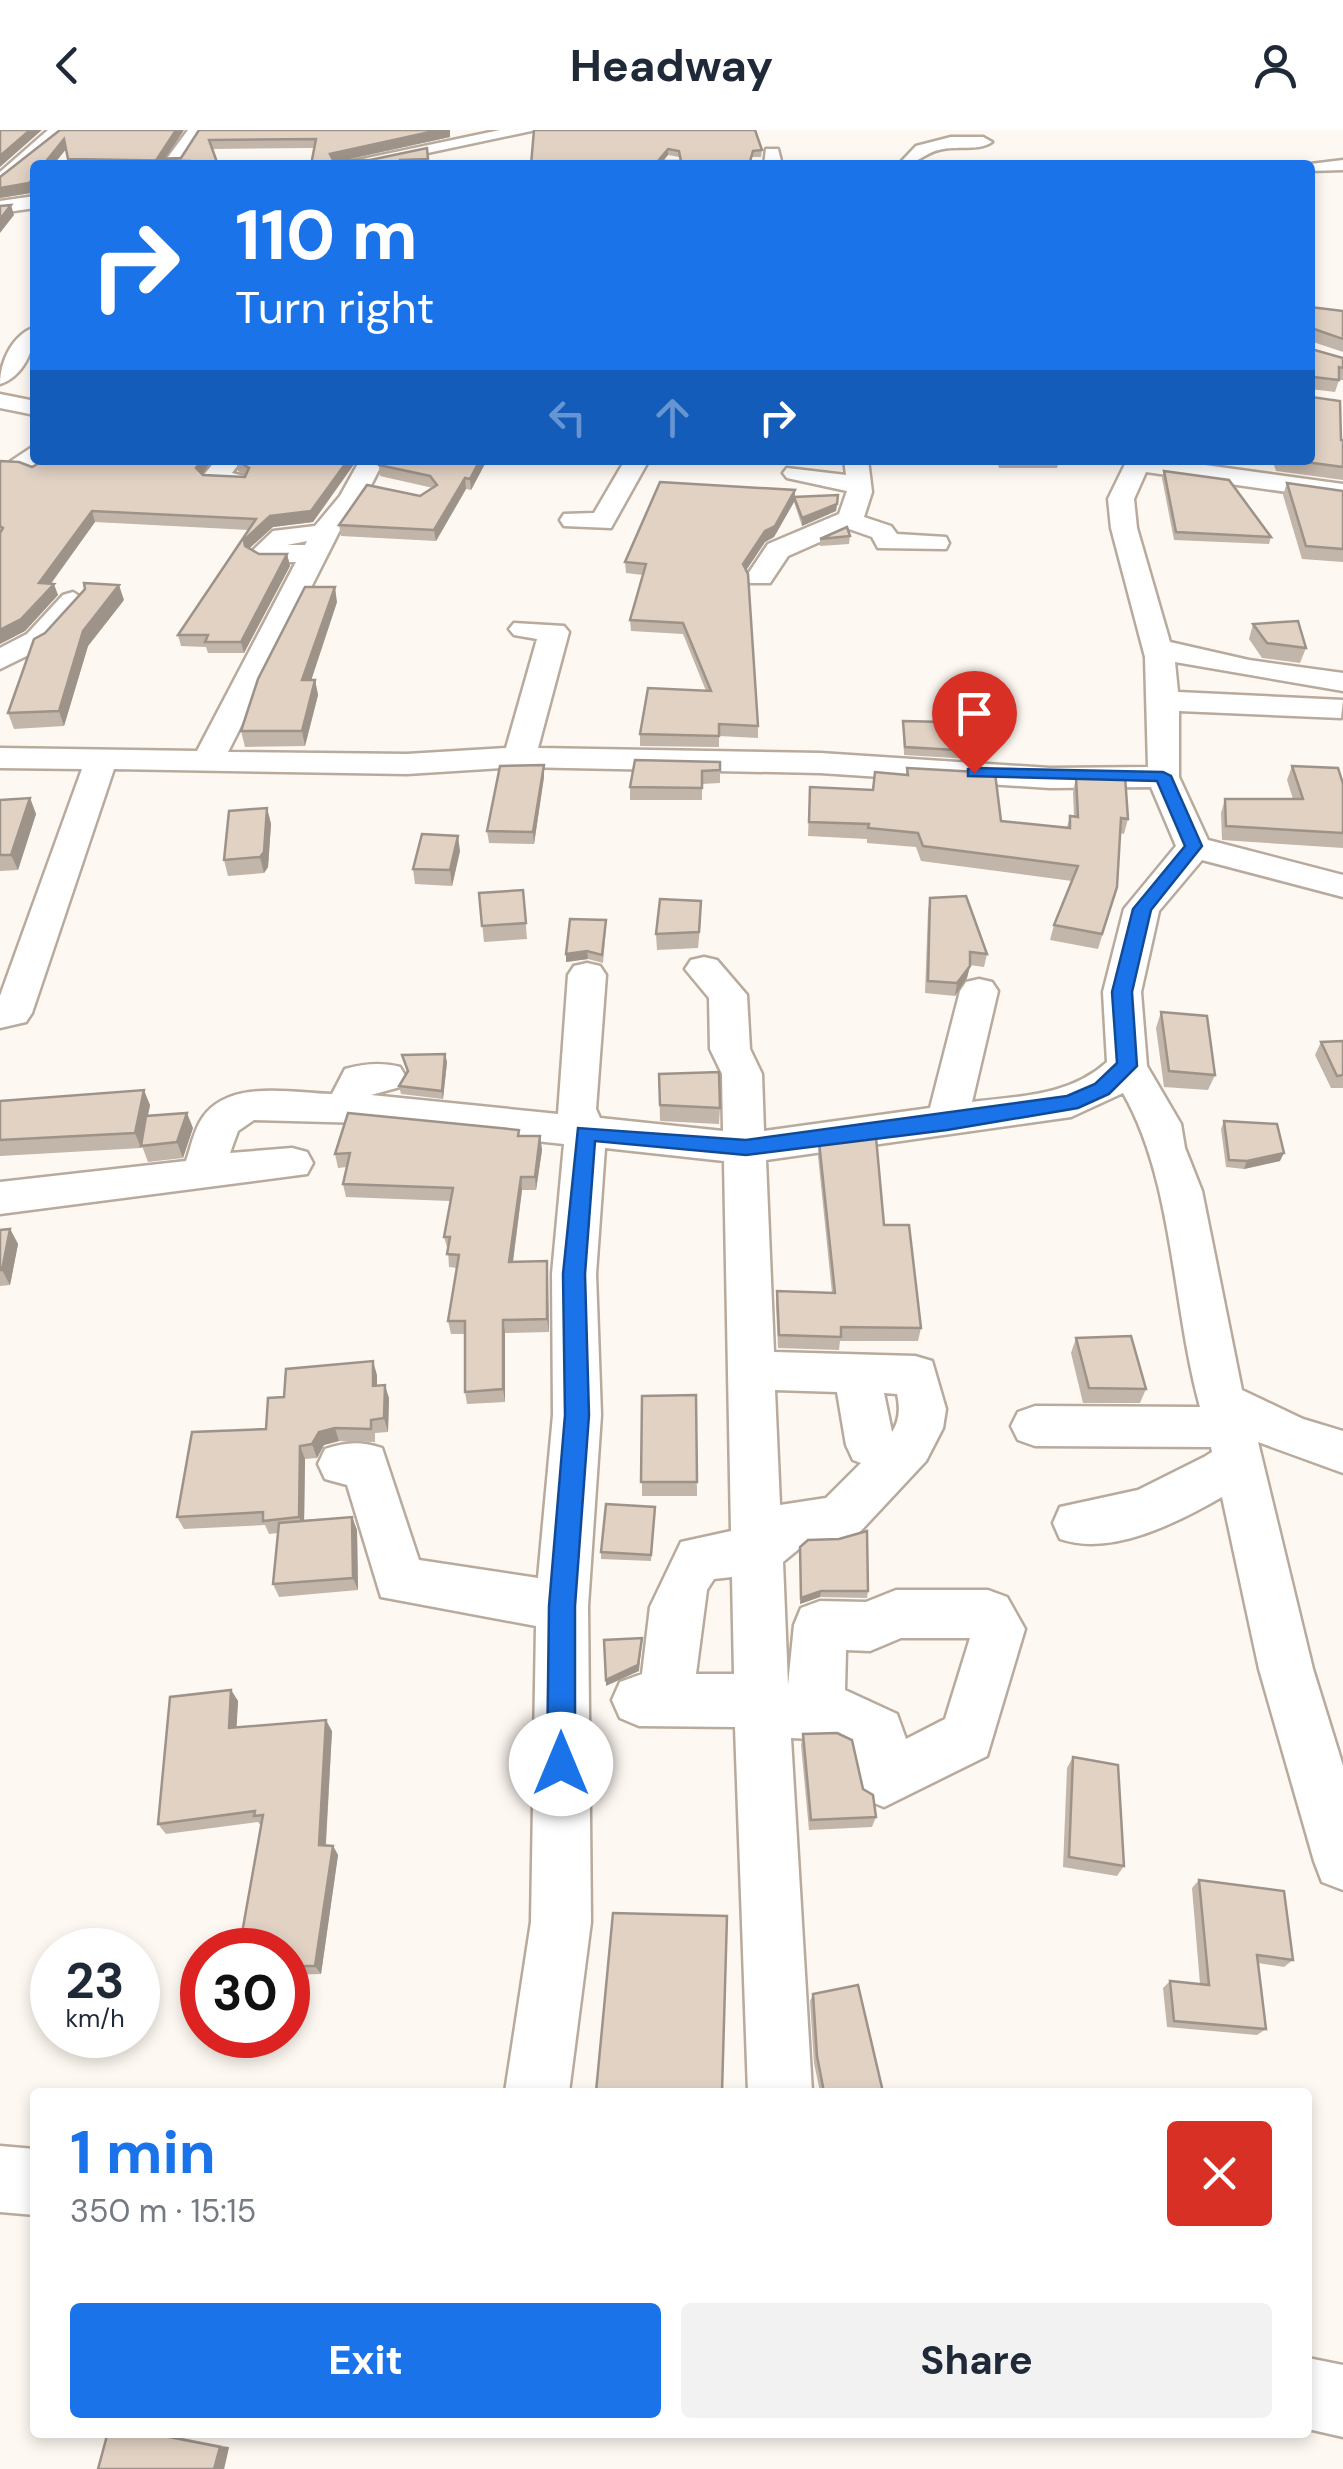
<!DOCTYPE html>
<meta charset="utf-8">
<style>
body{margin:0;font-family:"DM Sans",sans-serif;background:#f2f2f3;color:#1f2937;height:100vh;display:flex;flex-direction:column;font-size:38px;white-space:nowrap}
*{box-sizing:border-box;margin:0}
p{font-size:32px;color:#747a83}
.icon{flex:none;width:55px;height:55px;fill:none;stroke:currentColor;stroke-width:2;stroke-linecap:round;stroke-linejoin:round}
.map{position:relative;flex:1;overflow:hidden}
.side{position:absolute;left:30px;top:1958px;width:1282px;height:350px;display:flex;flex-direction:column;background:#fff;border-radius:10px;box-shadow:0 5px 15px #0003}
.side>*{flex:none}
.guide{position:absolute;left:30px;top:30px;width:1285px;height:305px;border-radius:10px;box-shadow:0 5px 15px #0003;background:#1a73e8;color:#fff;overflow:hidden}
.speed{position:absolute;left:30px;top:1798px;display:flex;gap:20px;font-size:50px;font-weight:700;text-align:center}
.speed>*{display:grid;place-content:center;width:130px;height:130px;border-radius:50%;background:#fff;box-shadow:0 5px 15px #0003;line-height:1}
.speed small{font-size:25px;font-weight:400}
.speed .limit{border:15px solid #d22;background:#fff;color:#111}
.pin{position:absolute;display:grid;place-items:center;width:85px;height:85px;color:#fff;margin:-102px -42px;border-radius:50% 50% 50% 0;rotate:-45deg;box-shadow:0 0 10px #0007}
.pin .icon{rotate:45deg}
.me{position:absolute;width:110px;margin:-55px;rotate:0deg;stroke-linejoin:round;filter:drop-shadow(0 0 8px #0008)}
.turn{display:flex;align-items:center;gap:35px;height:210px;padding:0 40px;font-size:45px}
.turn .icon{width:130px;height:130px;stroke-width:2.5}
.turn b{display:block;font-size:70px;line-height:85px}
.lanes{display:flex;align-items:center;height:95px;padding:0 40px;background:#0003;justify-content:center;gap:50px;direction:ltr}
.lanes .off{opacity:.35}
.round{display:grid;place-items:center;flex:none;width:105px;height:105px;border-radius:10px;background:#f2f2f3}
.summary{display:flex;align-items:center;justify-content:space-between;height:170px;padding:0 40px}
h1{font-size:60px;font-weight:700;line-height:75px;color:#1a73e8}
.primary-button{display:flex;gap:20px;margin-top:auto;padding:20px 40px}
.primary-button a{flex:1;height:115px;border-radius:10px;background:#1a73e8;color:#fff;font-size:40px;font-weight:700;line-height:115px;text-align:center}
.primary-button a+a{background:#f2f2f3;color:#1f2937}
header{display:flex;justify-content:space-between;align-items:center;height:130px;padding:0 40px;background:#fff;font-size:45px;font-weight:700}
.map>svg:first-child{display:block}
</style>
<header><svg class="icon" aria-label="back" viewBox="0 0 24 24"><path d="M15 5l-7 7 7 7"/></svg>Headway<svg class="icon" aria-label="person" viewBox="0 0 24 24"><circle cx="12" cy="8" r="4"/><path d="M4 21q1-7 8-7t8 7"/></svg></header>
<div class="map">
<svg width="1343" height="2339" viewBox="0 0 1343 2339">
<rect width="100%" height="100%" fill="#fef8f2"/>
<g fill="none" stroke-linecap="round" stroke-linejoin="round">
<!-- street casing -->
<g stroke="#b8aa9c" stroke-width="5">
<g id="street">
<polygon points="48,0 67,0 0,58 0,42"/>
<polygon points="188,0 206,0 180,35 162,35"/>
<polygon points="500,0 536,0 371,35 334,35"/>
<path d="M951,7H983L992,12C979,21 959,16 943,19C924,22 918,35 898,35L916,16Z"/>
<polygon points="766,19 778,19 782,35 764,35"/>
<polygon points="1343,30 1343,40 1310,41 1310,35 1302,35"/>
<polygon points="35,66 35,78 0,83 0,71"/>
<path d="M35,197C35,219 23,247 0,254C0,232 12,205 35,197Z"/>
<polygon points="0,264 35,271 35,285 0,278"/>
<polygon points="35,315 35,330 47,337 34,345 11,331"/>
<polygon points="216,330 242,330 232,343 244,346 248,351 244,356 206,352 202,347"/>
<path d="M360,330H384L364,369L343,394L228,622L407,624L506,618L537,509L514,505L509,499L514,493L564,496L569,502L538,618L820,623L1050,638L1148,637L1145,527L1111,398L1108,369L1127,330H1169L1343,354V370L1146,342L1134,369L1137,398L1170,512L1249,530L1343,543V561L1175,532L1178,562L1343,570L1341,588L1179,581V647L1208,710L1343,745V767L1202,730L1159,781L1141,862L1147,936L1181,994L1185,1018L1202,1061L1242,1260L1303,1289L1343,1301V1343L1258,1312L1313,1539L1343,1636V1760L1322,1752L1314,1731L1259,1539L1222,1367C1178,1392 1112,1427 1060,1409L1053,1393L1060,1377L1138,1360L1204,1327L1212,1322L1211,1317L1035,1316L1018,1310L1011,1296L1018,1282L1035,1276L1200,1277C1172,1176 1174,1052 1123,963L1071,987L766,1030L774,1222L915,1226L932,1231L946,1279L943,1298L926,1331L856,1406L838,1412L806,1413L783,1432L788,1555L794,1495L801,1478L820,1471L866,1472L896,1460H988L1007,1467L1025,1499L987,1626L884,1677L864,1669L852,1619L835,1610L791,1608L812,1962H748L735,1597L639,1596L620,1588L612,1570L620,1552L642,1544L650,1477L681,1412L731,1401L724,1031L605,1018L596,1144L601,1285L588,1476L591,1792L569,1962H505L531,1792L536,1496L381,1467L347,1355L325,1349L318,1334L325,1319C346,1312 361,1311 382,1318L419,1430L538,1448L553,1285L552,1144L564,1014L365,993L254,990L238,1001L230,1023L292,1018L307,1022L313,1033L307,1044L0,1084V1052L186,1031C191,1017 194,999 203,987C230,949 293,963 332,964L345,939C364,934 381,932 400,937L406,947L400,957L371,965L558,984L568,845L574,836L587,833L600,836L606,845L596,979L600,988L723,1001L722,944L710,919L709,868L685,839L691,830L704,827L717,830L747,865L750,919L762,944L764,1001L930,978L960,861L966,852L979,849L992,852L998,861L972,972C1021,966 1069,966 1107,932L1103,862L1124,779L1176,716L1151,657L1050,658L820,643L519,637L407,644L114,639L32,883L26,892L0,898V866L82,639L0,638V618L197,621L296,432H263L249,424L273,401L315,396L340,366ZM307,411L305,415H287ZM775,1260L837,1262L846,1315L853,1330L861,1333L826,1368L780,1375ZM884,1263L897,1264C900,1277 900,1290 892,1302ZM732,1447L734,1544H696L707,1460L714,1449ZM901,1508H970L945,1589L906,1609L897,1584L845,1560L846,1520L870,1521Z"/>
<polygon points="625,330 649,330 611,398 564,396 560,390 564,384 594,383"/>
<polygon points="844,330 868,330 872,362 864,387 891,396 897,404 946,407 949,413 946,419 878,418 872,407 849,399 788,426 770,453 750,453 746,447 768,414 839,384 847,361 787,348 783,343 787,338 846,345"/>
<polygon points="73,462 87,471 47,516 0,539 0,518 27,504 63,465"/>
<polygon points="0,2016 35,2019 35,2085 0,2082"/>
<polygon points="1308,2228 1343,2235 1343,2307 1308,2299"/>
</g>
</g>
<!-- street -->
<use href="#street" fill="#fff" fill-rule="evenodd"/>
</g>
<!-- wall -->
<g fill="#c2b5a9" fill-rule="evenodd">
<polygon points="60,0 184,0 165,29 181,28 199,0 450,7 345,30 370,30 427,18 429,35 311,35 314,18 212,19 218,35 69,35 66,19 31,63 0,68 0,47"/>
<path d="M534,0L762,20L761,27H752L751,35H531ZM668,25L679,27L680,31H663Z"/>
<polygon points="1310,177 1343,181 1343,222 1310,211 1311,219 1343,228 1343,250 1339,250 1335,262 1310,259 1311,267 1343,310 1343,350 1276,341 1272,330 1310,330"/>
<polygon points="79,330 212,330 202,344 245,347 245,345 238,341 236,330 357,330 313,392 273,397 249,419 259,424 287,424 290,436 244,523 208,523 206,517 181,516 178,505 249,400 95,392 51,454 58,465 25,501 0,514 0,331 32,337 76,333"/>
<polygon points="380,330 487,330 471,360 466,359 436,411 341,406 339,395 420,366 433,358 380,346 379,335"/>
<polygon points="997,330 1059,330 1057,338 999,338"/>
<polygon points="1164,341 1271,407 1269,414 1174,410 1162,348"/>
<polygon points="1287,353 1343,361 1343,432 1302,429 1283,365"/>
<polygon points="795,360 795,367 838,365 836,381 802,396 794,372 774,407 765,412 746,440 758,596 758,608 719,606 719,617 640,616 640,604 706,561 683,504 631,501 630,490 643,445 626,443 625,432"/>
<polygon points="850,406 849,414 820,416 820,409"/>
<polygon points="124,470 88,516 64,596 14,599 8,583"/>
<polygon points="337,472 311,550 315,550 318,565 305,616 245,617 241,601"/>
<polygon points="1253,494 1306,518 1300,533 1262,528 1249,509"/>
<polygon points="903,591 990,622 988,630 904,625"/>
<polygon points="720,632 720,653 702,654 702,670 630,670 630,657"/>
<polygon points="544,635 544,647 534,714 489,713 487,701"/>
<polygon points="1292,636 1343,654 1343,718 1222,710 1221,683 1225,669 1293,669 1287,650"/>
<polygon points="907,638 1001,691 1067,697 1070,686 1074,686 1073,662 1076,647 1128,689 1124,704 1120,703 1117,757 1098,819 1050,810 1054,795 1072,751 921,731 916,717 867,713 867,709 808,706 810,657 873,660 906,645"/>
<polygon points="30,668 36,684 18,740 0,741 0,670"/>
<polygon points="267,678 271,694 268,737 264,743 228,746 224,730"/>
<polygon points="460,721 452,756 415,754 413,739"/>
<polygon points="523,760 527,809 484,812 479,763"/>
<polygon points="930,768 987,824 984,837 970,835 967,848 955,866 925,863 928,780"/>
<polygon points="701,787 698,818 657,820 656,804"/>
<polygon points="606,798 603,833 588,829 566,832"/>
<polygon points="1161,882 1215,945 1208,960 1164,957 1156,898"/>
<polygon points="1343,911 1343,958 1331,958 1315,925 1321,912"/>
<polygon points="445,924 447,932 443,969 401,964 399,956 407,942 402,925"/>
<polygon points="659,944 720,978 719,994 660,991"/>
<polygon points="0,971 150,975 148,986 193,998 183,1028 148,1032 142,1016 141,1018 0,1026"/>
<polygon points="1224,991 1280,1031 1244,1039 1226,1037 1221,999"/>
<polygon points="519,1000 519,1006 540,1006 542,1020 536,1060 522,1060 513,1132 547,1131 549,1202 505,1203 505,1272 467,1274 465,1262 465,1204 451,1204 448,1191 457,1138 449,1137 448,1120 444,1107 450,1071 346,1067 343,1054 347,1037 338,1038 335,1024"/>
<polygon points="819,1012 884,1095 921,1198 918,1211 840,1211 839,1220 778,1218 776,1174 777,1161 832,1163 818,1026"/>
<polygon points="10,1099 18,1114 10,1155 0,1156 0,1100"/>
<polygon points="1076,1208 1146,1259 1140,1273 1083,1273 1071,1223"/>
<polygon points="377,1245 377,1256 389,1268 388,1302 375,1303 375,1312 339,1311 324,1315 317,1328 305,1329 304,1390 352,1387 357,1400 358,1460 279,1467 273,1454 278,1403 269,1404 265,1395 184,1399 177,1387 266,1299 284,1267"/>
<polygon points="696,1265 697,1366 642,1366 642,1266"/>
<polygon points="655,1383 651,1431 601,1429 601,1422"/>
<polygon points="800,1417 868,1461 867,1468 820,1467 800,1474"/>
<polygon points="231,1560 238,1571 236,1597 332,1601 326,1715 333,1716 338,1725 321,1844 288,1845 288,1820 261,1696 258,1692 166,1704 158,1694"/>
<polygon points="803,1604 863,1659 876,1687 872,1697 809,1700 801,1615"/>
<polygon points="1073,1627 1124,1736 1117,1746 1063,1737 1067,1638"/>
<polygon points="1199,1750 1293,1830 1284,1837 1258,1833 1266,1899 1257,1905 1167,1897 1163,1858 1170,1851 1200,1854 1192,1758"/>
<polygon points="813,1864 883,1962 820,1962 814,1933 810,1871"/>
<polygon points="108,2302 152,2302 229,2317 224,2339 98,2339"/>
</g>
<!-- shaded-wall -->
<g fill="#9e9389">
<polygon points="30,0 42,0 0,37 0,26"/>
<polygon points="176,0 184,0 164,30 157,29"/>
<polygon points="439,0 450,0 450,7 331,33 330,24"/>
<polygon points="64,9 67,18 53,35 43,35"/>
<polygon points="668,19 668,25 660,35 658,31"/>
<polygon points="35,46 35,58 31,63 0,68 0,58"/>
<polygon points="11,75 14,85 0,103 0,89"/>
<polygon points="202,330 212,330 199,349 196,338"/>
<polygon points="348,330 357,330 313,392 273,397 246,421 244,410 270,386"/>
<polygon points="480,330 487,330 471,360 470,349"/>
<polygon points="465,348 466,359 436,411 434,400"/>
<polygon points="795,360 794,372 774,407 765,412 743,445 743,434"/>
<polygon points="837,374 836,381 802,396 802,388"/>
<polygon points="92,381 95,392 43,464 39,453"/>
<polygon points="287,424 290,436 244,523 241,512"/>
<polygon points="54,454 58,465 25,501 0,514 0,500"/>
<polygon points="119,455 124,470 88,516 64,596 59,581 83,501"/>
<polygon points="335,457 337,472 306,566 302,550"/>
<polygon points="315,550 318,565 305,616 302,601"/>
<polygon points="544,635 544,647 534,714 533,702"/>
<polygon points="30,668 36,684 18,740 11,725"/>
<polygon points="267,678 271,694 268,737 264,743 260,727"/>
<polygon points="458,706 460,721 452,756 450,740"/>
<polygon points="587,821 588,829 566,832 566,824"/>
<polygon points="970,836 967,848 955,866 957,853"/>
<polygon points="445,924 447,932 443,969 442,961"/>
<polygon points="144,960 150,975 141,1018 135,1003"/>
<polygon points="187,983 193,998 183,1028 177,1012"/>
<polygon points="540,1006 542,1020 536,1060 535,1047"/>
<polygon points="1284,1023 1280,1031 1244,1039 1247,1031"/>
<polygon points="521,1047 522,1060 511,1146 509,1132"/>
<polygon points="10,1099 18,1114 10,1155 2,1140"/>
<polygon points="547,1131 548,1144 549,1202 547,1189"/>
<polygon points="503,1190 505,1203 505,1272 503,1259"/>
<polygon points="373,1231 377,1245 377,1270 373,1256"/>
<polygon points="385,1255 389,1268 388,1302 384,1288"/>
<polygon points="335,1298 339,1311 324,1315 317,1328 312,1314 319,1302"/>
<polygon points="300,1316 305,1329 304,1400 299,1387"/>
<polygon points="352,1387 357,1400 358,1460 353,1448"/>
<polygon points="821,1461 820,1467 800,1474 801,1468"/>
<polygon points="642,1508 639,1541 606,1556 606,1550"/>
<polygon points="231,1560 238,1571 236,1609 229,1598"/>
<polygon points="326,1590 332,1601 325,1725 319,1715"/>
<polygon points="333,1716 338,1725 321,1844 315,1836"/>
<polygon points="220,2317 229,2317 224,2339 214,2339"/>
</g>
<!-- building -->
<g fill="#e1d2c4" stroke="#9e9389" stroke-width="2.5" fill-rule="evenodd">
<polygon points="0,0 30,0 0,26"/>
<polygon points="60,0 176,0 157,29 181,28 199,0 439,0 330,24 333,30 370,30 427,18 428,29 400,30 400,35 311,35 316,9 209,10 218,35 184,35 188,31 68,29 64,9 43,35 35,35 35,46 29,53 0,58 0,47"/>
<path d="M534,0H755L762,20L753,21L749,35H531ZM668,19L679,21L681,31H658Z"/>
<polygon points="11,75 0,89 0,76"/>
<polygon points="1310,177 1343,181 1343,209 1314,199 1310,202"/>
<polygon points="1310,207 1311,219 1343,228 1343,238 1339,237 1339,250 1314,247 1310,251"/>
<polygon points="1310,252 1311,267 1340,271 1341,310 1343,310 1343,337 1291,330 1310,330"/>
<polygon points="79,330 202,330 196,338 203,345 245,347 249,338 236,330 348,330 311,381 270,386 244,410 245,416 259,424 287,424 241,512 205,512 208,505 178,505 256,389 92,381 39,453 54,454 21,489 0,500 0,403 3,398 0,396 0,331 19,332 32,337 41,332 76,333"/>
<polygon points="380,330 480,330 470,349 465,348 434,400 339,395 367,355 420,366 437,355 430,346 379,335"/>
<polygon points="1164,341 1229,350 1271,407 1176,402"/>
<polygon points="660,352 795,360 775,396 765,401 743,434 748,444 758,596 719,594 719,606 640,604 648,558 711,561 683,493 630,490 646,434 625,432"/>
<polygon points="1287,353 1343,361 1343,419 1306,416"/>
<polygon points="838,365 837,374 802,388 794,367"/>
<polygon points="847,397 850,406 820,409"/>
<polygon points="84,453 119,455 83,501 59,581 8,583 34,509 45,503 85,459"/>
<polygon points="305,457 335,457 302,550 315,550 302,601 241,601 258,549"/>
<polygon points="1298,491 1306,518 1267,513 1253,494"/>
<polygon points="903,591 986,593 990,622 905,617"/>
<polygon points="635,630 720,632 720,640 702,641 702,658 630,657"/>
<polygon points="544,635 533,702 487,701 500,636"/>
<polygon points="1292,636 1338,638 1343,654 1343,703 1226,696 1225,669 1303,669"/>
<polygon points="907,638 995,643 1001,691 1070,698 1070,686 1078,687 1076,647 1125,646 1128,689 1121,688 1117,757 1102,804 1054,795 1078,736 923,716 918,703 868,698 869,694 809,692 810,657 873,660 875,642 908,645"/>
<polygon points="30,668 11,725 0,725 0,670"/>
<polygon points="267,678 264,722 260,727 224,730 229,681"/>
<polygon points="422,704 458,706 450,740 413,739"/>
<polygon points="523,760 526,793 482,796 479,763"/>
<polygon points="966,766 987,824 970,822 970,836 957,853 928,851 930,768"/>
<polygon points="660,769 701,771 699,802 656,804"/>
<polygon points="570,789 606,790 602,825 587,821 566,824"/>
<polygon points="1161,882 1207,886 1215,945 1169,941"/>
<polygon points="1343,911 1343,945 1337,946 1321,912"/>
<polygon points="445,924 442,961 399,956 408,941 402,925"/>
<polygon points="719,942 720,978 660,975 659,944"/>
<polygon points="144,960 135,1003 0,1010 0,971"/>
<polygon points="187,983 177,1012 141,1016 146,986"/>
<polygon points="348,983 519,1000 518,1006 540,1006 535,1047 521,1047 509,1132 547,1131 547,1189 503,1190 503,1259 465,1262 465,1191 448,1191 459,1125 447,1124 450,1107 444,1107 453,1058 343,1054 350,1023 335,1024"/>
<polygon points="1224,991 1277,994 1284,1023 1247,1031 1229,1030"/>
<polygon points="876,1007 884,1095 909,1095 921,1198 841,1197 841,1207 779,1205 777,1161 835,1163 819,1012"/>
<polygon points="10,1099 2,1140 0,1140 0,1100"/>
<polygon points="1131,1206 1146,1259 1089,1258 1076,1208"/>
<polygon points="373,1231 373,1256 385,1255 384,1288 371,1290 371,1299 335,1298 319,1302 312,1314 300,1316 299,1387 263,1391 263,1382 177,1387 192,1302 266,1299 268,1268 284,1267 286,1239"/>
<polygon points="696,1265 697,1352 641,1352 642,1266"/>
<polygon points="606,1374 655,1377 651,1425 601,1422"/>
<polygon points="352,1387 353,1448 273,1454 279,1393"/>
<polygon points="867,1401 868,1461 821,1461 801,1468 800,1417 808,1410 839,1409"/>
<polygon points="642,1508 638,1535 606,1550 604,1510"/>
<polygon points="231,1560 229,1598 326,1590 319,1715 333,1716 315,1836 288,1836 288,1820 239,1820 263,1685 254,1686 255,1681 158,1694 170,1567"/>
<polygon points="837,1603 852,1610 863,1659 873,1665 876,1687 811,1690 803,1604"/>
<polygon points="1073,1627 1118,1635 1124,1736 1069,1727"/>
<polygon points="1199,1750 1284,1761 1293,1830 1257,1825 1266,1899 1174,1891 1170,1851 1209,1855"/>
<polygon points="613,1783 727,1786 722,1962 596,1962"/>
<polygon points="858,1855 883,1962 824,1962 817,1926 813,1864"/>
<polygon points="108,2302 144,2302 220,2317 214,2339 98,2339"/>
</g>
<!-- route -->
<polygon fill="#1a73e8" stroke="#114b97" stroke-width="2.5" points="974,638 1163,642 1171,646 1202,716 1151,780 1132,862 1137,936 1109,964 1078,978 947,1000 746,1025 595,1011 585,1144 589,1285 575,1476 575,1634 571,1644 561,1648 551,1644 547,1634 549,1476 565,1285 563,1144 578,998 746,1010 1067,966 1095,954 1117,933 1112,862 1133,779 1185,716 1157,651 968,646 968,639"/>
</svg>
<div class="speed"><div>23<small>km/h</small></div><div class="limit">30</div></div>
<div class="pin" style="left:974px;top:643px;background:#d93025"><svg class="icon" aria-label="arrive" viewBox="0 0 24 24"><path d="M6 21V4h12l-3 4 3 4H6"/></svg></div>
<svg class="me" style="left:561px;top:1634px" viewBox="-20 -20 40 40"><circle r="19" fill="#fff"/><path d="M0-13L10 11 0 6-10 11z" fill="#1a73e8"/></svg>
<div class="guide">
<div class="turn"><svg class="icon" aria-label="right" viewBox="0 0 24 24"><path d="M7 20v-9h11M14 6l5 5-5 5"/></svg><div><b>110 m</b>Turn right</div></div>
<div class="lanes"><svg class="icon off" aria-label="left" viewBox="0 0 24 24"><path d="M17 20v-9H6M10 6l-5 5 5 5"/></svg><svg class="icon off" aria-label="ahead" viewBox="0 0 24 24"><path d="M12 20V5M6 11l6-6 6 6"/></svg><svg class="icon" aria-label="right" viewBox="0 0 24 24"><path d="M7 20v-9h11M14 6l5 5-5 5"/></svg></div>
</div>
<section class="side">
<div class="summary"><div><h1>1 min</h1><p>350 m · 15:15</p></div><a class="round" style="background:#d93025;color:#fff"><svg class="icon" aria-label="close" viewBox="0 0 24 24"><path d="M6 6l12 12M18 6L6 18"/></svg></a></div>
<div class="primary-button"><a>Exit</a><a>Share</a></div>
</section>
</div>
